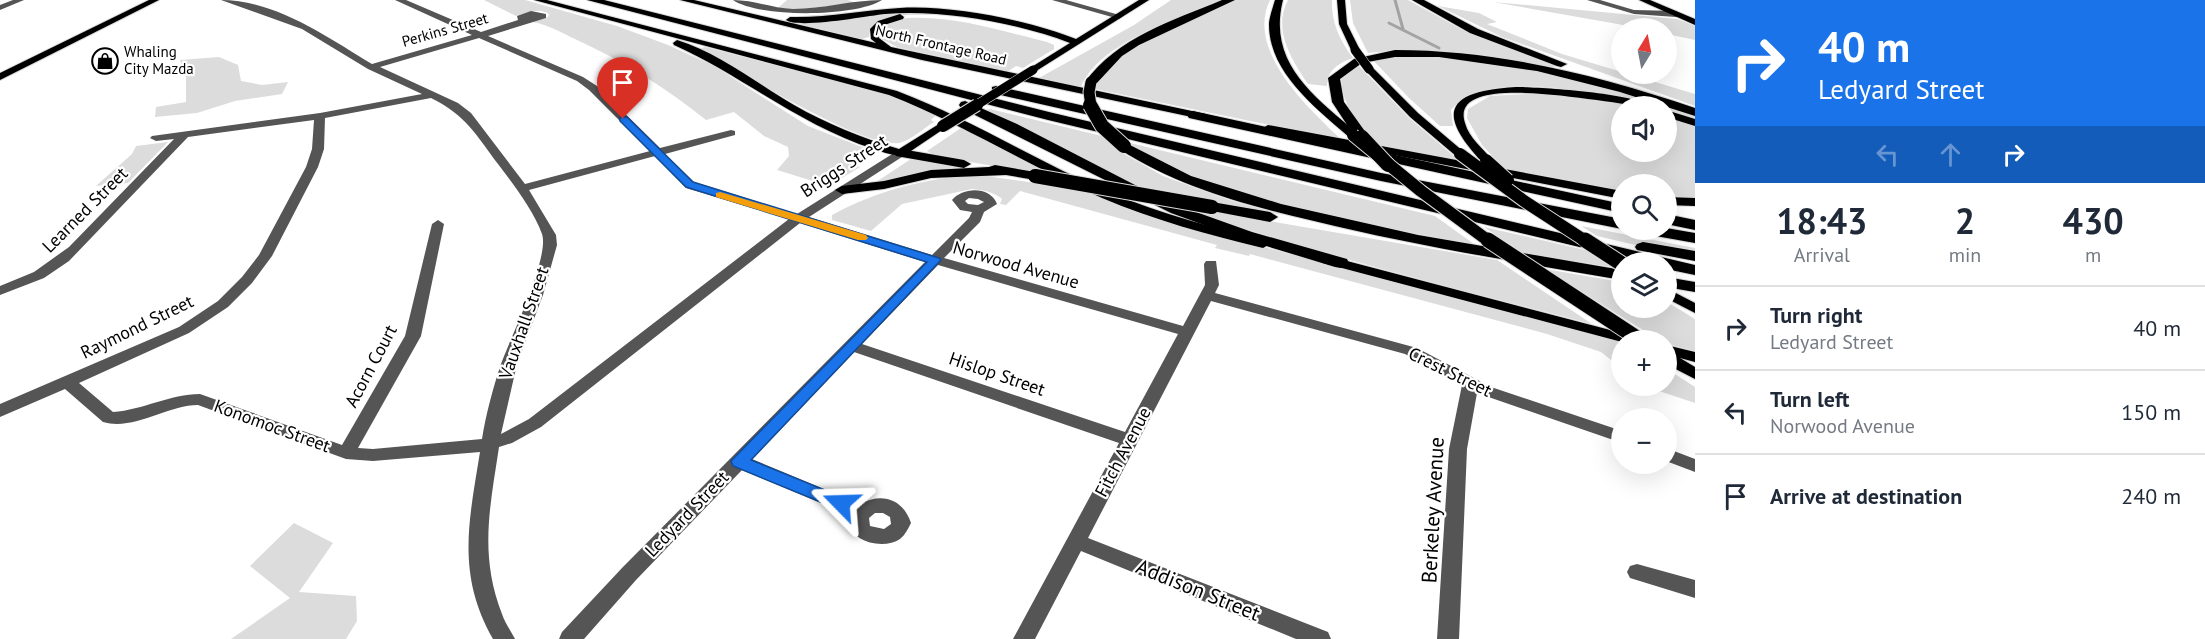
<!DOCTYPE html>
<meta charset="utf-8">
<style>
body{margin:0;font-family:"PT Sans",sans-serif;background:#f2f2f3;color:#1f2937;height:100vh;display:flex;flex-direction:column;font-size:22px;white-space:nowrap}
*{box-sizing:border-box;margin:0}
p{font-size:20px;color:#747a83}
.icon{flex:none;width:33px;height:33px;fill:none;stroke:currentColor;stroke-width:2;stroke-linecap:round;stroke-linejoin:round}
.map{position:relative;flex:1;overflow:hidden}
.drawer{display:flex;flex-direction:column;background:#fff;width:510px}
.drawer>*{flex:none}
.guide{background:#1a73e8;color:#fff;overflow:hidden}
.needle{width:39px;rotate:10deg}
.controls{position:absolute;left:1611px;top:18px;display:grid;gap:12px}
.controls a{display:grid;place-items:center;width:66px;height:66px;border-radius:50%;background:#fff;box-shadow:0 6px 24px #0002;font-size:30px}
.pin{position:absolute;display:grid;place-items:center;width:51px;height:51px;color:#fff;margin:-62px -26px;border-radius:50% 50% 50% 0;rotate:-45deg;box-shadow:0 0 6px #0007}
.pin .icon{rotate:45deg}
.me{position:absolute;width:66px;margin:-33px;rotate:292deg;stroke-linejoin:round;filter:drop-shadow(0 0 4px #0008)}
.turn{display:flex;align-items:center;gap:21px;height:126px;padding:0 24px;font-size:27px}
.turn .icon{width:78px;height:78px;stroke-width:2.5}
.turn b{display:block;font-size:42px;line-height:51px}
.lanes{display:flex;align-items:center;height:57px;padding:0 24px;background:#0003;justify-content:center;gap:30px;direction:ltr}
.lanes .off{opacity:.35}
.eta{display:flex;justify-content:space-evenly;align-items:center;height:102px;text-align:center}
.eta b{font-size:36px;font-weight:700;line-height:42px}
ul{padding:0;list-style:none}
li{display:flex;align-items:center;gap:18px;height:84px;padding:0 24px;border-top:2px solid #e0e1e3}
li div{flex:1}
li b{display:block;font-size:22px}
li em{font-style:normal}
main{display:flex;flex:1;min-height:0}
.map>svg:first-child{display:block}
</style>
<main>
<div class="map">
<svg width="1695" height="639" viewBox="0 0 1695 639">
<rect width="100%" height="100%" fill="#fff"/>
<!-- green -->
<g fill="#dcdcdc">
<path d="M484,0H525L617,26L668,45L714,66L808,126L872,151L868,157L854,165L860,167L829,186L777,170L789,156L788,147L764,136L734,112L706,120C665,87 623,61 575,39C562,33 547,24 532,22L548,17L549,14C538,7 528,13 516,16Z"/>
<polygon points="787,0 848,0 856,3 797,10 778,8"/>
<path d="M1171,0H1223C1180,18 1099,42 1081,87L1039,78L1134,25Z"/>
<path d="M1237,0H1270C1245,51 1310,110 1342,140L1095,89C1109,47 1198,16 1237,0Z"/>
<path d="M1288,0H1332C1331,22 1340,41 1353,58C1339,63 1327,70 1327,86L1308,84C1292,60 1272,30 1288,0Z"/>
<path d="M1350,0H1408L1461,29L1557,65L1550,69C1489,56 1431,47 1368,53L1353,23Z"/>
<polygon points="1493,2 1677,19 1695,26 1695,40 1667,34 1666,28 1640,28"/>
<polygon points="1438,6 1479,13 1497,22 1487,24 1562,54 1695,94 1695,106 1502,37"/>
<path d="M910,12L957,15C941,18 868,5 869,37L862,39L798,24Z"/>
<path d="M907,18C955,15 1001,31 1047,42L1054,45V49L1023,68L1016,66L1007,72L897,47L880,38L878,32L888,23Z"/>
<path d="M705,47L884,93L938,113L931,120L934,122C924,128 910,141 899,143C861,148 737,70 699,49Z"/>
<path d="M1428,55L1520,66L1605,87L1695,116V120L1667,110L1666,106C1651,106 1636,102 1621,98C1578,90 1482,71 1451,110L1453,126H1440L1409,98L1371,58Z"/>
<polygon points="219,57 238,65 241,81 262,85 288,82 282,94 235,101 197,113 155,117 156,107 186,102 186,78 180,60"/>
<path d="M1358,65L1409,118L1462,163C1447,160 1391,154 1380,148C1364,138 1337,96 1342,77Z"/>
<polygon points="1545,93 1637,106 1622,106 1622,152 1666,152 1667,115 1695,126 1695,198 1667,198 1666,184 1622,184 1621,192 1507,172 1482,145 1467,118 1468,109 1490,96"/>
<polygon points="990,109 1102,136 1126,155 1163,176 1229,200 1284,215 1142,192 1058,145 986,110"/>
<polygon points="964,126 1058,177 935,156 927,151"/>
<polygon points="168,142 128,183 96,186 132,154 136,146"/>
<path d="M1126,142L1435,216L1474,244C1426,236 1378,227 1330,216C1259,201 1187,183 1126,142Z"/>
<polygon points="911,159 915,159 970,169 876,182"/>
<path d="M978,175L1086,190L1133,211L1176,224L1617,340L1621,343V368L1601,352L1547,334L1250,254L1249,256L1215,248L1217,245L1020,191L1006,205L1000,204L1002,199C994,192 983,190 972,189L902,204L871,231L832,220V215C878,190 926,178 978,175Z"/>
<path d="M1175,205L1497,260L1592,324C1453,287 1311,254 1175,205Z"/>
<polygon points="1581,226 1695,248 1695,259 1597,236"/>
<polygon points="1484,227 1585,250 1611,267 1521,253"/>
<polygon points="1545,269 1621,282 1622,308 1666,308 1667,302 1695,319 1695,351 1667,344 1666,340 1659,340"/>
<polygon points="1667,369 1695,387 1695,403 1644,386 1666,386"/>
<polygon points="294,523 333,543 299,592 356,596 357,621 346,639 231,639 290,598 250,566"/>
</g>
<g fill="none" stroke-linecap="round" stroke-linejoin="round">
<!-- stream -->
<g stroke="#a3a3a3" stroke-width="3">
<polyline points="1395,0 1403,29"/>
<polyline points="1389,23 1439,48"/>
</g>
<!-- major casing -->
<g stroke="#dbdbdb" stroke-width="2">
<g id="major">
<polygon points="149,0 159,0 0,80 0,73"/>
<path d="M534,0H547L897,91C971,119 1038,162 1111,193C1161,214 1215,228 1268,241L1270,244L1263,248C1209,235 1154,220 1102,198C1030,167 963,124 889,95Z"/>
<polygon points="680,0 694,0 876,43 871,39 870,29 878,21 900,14 904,17 903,19 884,25 877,31 879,38 891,47 1206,114 1211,117 1206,120 922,60"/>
<path d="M1139,0H1149L1033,73L1030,72V68L1070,43C1017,23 942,9 885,14C866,16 799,29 786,20L790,17C827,18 863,10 900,8C952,5 1027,20 1076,39Z"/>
<path d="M1275,0H1283C1267,63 1314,96 1357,133V137H1349C1316,108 1268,72 1269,23C1270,15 1273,7 1275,0Z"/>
<polygon points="1337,0 1345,0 1347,24 1360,50 1358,52 1352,52 1339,24"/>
<polygon points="1639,0 1650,0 1695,19 1695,25"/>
<path d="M677,40C719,53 756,83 794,105C827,124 862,138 899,149L939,124H947L948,126L905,155C895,157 883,152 874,149C801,126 743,76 674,45L673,43Z"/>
<polygon points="1366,67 1372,67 1418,113 1464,152 1464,156 1456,156 1410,117 1366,71"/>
<path d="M1516,87C1541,87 1633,93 1650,106C1628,109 1446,65 1465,123C1469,138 1483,148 1492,160L1490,162H1482C1433,110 1450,91 1516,87Z"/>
<polygon points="1666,110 1695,119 1695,126 1666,117"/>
<polygon points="1268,125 1622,191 1622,199 1264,130 1263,128"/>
<polygon points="1666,197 1695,198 1695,206 1666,205"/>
<polygon points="1328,256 1637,337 1640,340 1622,342 1323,263 1321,260"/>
<polygon points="1666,288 1695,303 1695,313 1666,298"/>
<polygon points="1666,345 1695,352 1695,362 1680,358 1695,367 1695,379 1666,364"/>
</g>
</g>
<!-- highway casing -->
<g stroke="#dbdbdb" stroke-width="2">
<g id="highway">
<polygon points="587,0 604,0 1053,113 1695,265 1695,275 1666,269 1666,262 1642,262 1048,120"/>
<path d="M1222,0H1235L1139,45L1122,56L1095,85L1091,86L1085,82C1118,37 1172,21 1222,0Z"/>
<polygon points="1412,0 1424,0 1478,29 1567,64 1561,67 1557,66 1470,33"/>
<path d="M1395,50C1497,50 1599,75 1695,108V116L1620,92L1537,71L1439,57H1395L1362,63L1340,79L1344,102L1369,137L1362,141L1357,140L1332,102L1328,78L1354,59Z"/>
<polygon points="996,86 1381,173 1622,219 1622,229 1381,181 992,93 992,87"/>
<polygon points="965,101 1017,124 1135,185 1182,207 1252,232 1347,259 1349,263 1341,268 1335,267 1240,238 1171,213 961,108 959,105 961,102"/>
<polygon points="1193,111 1622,204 1622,213 1189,118 1187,115 1189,112"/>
<path d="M1124,142L1191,176L1281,204L1418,235L1622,270V280C1519,262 1415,246 1314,221C1245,205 1179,187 1119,149L1117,146Z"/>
<polygon points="901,149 964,160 971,164 964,168 896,156 894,153"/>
<polygon points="995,165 1035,172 1042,176 1035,180 1006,175 931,178 884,189 842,194 835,190 842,186 884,181 931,170 989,167"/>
<polygon points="1212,202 1270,212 1278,217 1270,222 1207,210 1204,207"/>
<polygon points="1666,214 1695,220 1695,230 1666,224"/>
<polygon points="1666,228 1695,233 1695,243 1650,235 1642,230"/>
<polygon points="1643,242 1695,251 1695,261 1637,250 1635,247 1637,244"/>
<polygon points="1666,277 1695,282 1695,292 1666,287"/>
</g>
</g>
<!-- minor -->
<g fill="#555" fill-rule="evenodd">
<polygon points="13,0 24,0 0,10 0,5"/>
<path d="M221,0C276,0 327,37 372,64L472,35L395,0H406L481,32L518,20L517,16L531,11L546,14V18L488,36L583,77L597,86L660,148L731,130L735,131V135L665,154L694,182L797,214L897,151H905V155L809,217L932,255L969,218L972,212L960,210L952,200C963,187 990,186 997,204L984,212L980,222L944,258L1183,326L1205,285L1204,264L1206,261H1216L1219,285L1215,293L1417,348L1491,387L1622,431V443L1477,393L1467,449L1459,639H1437L1449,449L1462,385L1405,354L1211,301L1088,538L1328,632L1331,639H1296L1081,551L1035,639H1013L1119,443L854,352L752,459L860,504C882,492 903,499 911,523C908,529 905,535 900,539C883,551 843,541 850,515L742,470L636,580L584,639H559L562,632L622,568L925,262L800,223L541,427L512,443L499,447C490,507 479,555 502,614C505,623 511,631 515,639H493C456,574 469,521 480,452L373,461L346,459L198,405C167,405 134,431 103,422L65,389L0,417V404L179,327L218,301L242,277L259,255L306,167L312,149L314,120L188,137L69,261L44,278L0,295V286L34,272L69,247L174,139L156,141L150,138L152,136L320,113L422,94L368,69L302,29ZM479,38L577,81L589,90L650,151L525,184L471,113L458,103L380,67ZM431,98C466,115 476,135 498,164C513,184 534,211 542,234C550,257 510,339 501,364C493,388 486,414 482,439L373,449L358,448L421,336L444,224L438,220L432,224L405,336L342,445L200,394C170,394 143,410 113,412L79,383L189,333L228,307L252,283L272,256L318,167L324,149L325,118ZM655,156L686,188L789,219L529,419L501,434L517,364L543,295L557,245L556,235L529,190ZM969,198L978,199L984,202L978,205L968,204L965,201ZM938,265L1178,334L1125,432L862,344ZM875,513H883L890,517L891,524L884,529L870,526L869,518Z"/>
<path d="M733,0C753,0 772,8 793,9C823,9 852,0 882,0C856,17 759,18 733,0Z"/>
<polygon points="1052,0 1066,0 1123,16 1119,19"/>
<polygon points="1587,0 1600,0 1634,10 1676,11 1680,14 1676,17 1634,14"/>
<polygon points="1666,448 1695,459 1695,472 1666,461"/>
<polygon points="1637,564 1695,580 1695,598 1630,578 1627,572 1630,566"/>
</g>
<!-- major -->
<use href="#major" fill="#000" fill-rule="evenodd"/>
<!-- highway -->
<use href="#highway" fill="#000" fill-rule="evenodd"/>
<!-- major-bridge-far2 casing -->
<g stroke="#dbdbdb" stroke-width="10" stroke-linecap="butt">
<g id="major-bridge-far2">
<polyline points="1355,50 1369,69"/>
<polyline points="975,106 1033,70"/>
</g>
</g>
<!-- major-bridge-far1 casing -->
<g stroke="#dbdbdb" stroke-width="14" stroke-linecap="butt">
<g id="major-bridge-far1">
<polyline points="943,126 977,105"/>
<polyline points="1353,135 1421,191 1490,242"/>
<polyline points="1460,154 1524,201 1587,242"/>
<polyline points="1486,160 1508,180"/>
</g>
</g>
<!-- major-bridge casing -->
<g stroke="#dbdbdb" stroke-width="17" stroke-linecap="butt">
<g id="major-bridge">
<polyline points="1488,240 1640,340"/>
<polyline points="1585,240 1622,264"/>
</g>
</g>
<!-- highway-bridge-far1 casing -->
<g stroke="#dbdbdb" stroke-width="13" stroke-linecap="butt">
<polyline id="highway-bridge-far1" points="1091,106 1089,92 1091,82"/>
</g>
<!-- highway-bridge casing -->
<g stroke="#dbdbdb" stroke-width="16" stroke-linecap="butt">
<g id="highway-bridge">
<polyline points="1090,105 1102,126 1124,146"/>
<polyline points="1362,137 1388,165"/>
<polyline points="1035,176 1212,207"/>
</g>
</g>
<!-- major-bridge-far2 -->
<use href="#major-bridge-far2" stroke="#000" stroke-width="9"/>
<!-- major-bridge-far1 -->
<use href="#major-bridge-far1" stroke="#000" stroke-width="12"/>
<!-- major-bridge -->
<use href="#major-bridge" stroke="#000" stroke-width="15"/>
<!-- highway-bridge-far1 -->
<use href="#highway-bridge-far1" stroke="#000" stroke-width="11"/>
<!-- highway-bridge -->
<use href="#highway-bridge" stroke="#000" stroke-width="14"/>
</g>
<!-- route -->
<polygon fill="#1a73e8" stroke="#114b97" stroke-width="1.5" points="620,117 627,117 693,182 939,258 941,260 751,460 847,499 850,503 847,508 841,510 835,508 733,466 731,461 927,262 686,187 620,121"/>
<!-- slow -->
<polygon fill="#f59e0b" points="720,192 866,235 868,238 866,240 858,240 716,197 716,193"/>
<!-- icons -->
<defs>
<g id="shop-ring" transform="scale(1.35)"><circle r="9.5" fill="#fff" stroke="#000" stroke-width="1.5"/><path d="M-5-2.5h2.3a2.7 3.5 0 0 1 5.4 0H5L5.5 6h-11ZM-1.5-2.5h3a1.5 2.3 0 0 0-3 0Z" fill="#000"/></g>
</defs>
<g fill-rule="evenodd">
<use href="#shop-ring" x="105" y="61"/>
</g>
<g text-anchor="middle" stroke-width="4.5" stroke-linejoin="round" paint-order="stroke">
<!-- far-street labels -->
<g font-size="15" fill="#000" stroke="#fff">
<text transform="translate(445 30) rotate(-16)" y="5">Perkins Street</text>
<text transform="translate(941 45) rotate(13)" y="5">North Frontage Road</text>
</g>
<!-- far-poi labels -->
<g font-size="15" fill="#000" stroke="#fff" text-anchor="start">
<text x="124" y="57">Whaling<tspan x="124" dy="17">City Mazda</tspan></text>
</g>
<!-- street labels -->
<g font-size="18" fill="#000" stroke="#fff">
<text transform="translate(844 166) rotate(-33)" y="6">Briggs Street</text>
<text transform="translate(85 210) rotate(-45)" y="6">Learned Street</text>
<text transform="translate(1016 265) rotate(16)" y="6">Norwood Avenue</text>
<text transform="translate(524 323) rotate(-71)" y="6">Vauxhall Street</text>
<text transform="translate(137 327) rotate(-26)" y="6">Raymond Street</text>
<text transform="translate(371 366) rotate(-62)" y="6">Acorn Court</text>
<text transform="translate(1450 372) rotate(26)" y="6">Crest Street</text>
<text transform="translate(997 374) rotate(19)" y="6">Hislop Street</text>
<text transform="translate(272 426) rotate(20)" y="6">Konomoc Street</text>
<text transform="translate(1123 452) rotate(-62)" y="6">Fitch Avenue</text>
<text transform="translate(687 514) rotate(-46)" y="6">Ledyard Street</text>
</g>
<!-- near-street labels -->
<g font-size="21" fill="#000" stroke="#fff">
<text transform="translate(1433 510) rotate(-87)" y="7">Berkeley Avenue</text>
<text transform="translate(1198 590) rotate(22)" y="7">Addison Street</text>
</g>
</g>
</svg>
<div class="controls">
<a><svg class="needle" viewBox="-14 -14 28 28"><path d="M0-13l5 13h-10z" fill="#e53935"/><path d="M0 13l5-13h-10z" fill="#747a83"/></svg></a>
<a><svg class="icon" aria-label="sound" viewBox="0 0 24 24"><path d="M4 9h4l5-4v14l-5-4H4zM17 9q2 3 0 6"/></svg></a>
<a><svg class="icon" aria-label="search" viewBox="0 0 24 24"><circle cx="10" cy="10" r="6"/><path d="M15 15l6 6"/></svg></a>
<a><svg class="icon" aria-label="layers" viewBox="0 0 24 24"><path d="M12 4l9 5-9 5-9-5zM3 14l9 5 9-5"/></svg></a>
<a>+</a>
<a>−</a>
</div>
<div class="pin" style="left:623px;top:119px;background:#d93025"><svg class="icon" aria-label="arrive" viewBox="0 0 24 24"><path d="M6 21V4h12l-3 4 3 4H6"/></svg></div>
<svg class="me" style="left:841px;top:503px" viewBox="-20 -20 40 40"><path d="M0-17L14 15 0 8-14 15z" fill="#1a73e8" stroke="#fff" stroke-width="4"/></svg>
</div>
<section class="drawer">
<div class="guide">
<div class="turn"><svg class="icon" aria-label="right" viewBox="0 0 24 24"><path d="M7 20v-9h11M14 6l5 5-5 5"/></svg><div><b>40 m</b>Ledyard Street</div></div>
<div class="lanes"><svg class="icon off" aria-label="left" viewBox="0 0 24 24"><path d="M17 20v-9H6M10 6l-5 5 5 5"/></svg><svg class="icon off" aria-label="ahead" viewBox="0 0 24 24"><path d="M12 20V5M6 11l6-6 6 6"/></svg><svg class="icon" aria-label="right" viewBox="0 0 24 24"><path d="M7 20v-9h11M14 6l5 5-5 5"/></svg></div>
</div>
<div class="eta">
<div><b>18:43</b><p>Arrival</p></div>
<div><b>2</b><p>min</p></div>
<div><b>430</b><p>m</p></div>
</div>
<ul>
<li><svg class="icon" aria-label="right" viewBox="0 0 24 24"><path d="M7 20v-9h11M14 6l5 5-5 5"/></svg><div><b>Turn right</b><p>Ledyard Street</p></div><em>40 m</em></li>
<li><svg class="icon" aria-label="left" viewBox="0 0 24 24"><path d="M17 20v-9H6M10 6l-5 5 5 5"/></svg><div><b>Turn left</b><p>Norwood Avenue</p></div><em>150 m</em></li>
<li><svg class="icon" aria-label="arrive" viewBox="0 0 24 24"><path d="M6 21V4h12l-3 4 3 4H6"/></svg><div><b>Arrive at destination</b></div><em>240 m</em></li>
</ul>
</section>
</main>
